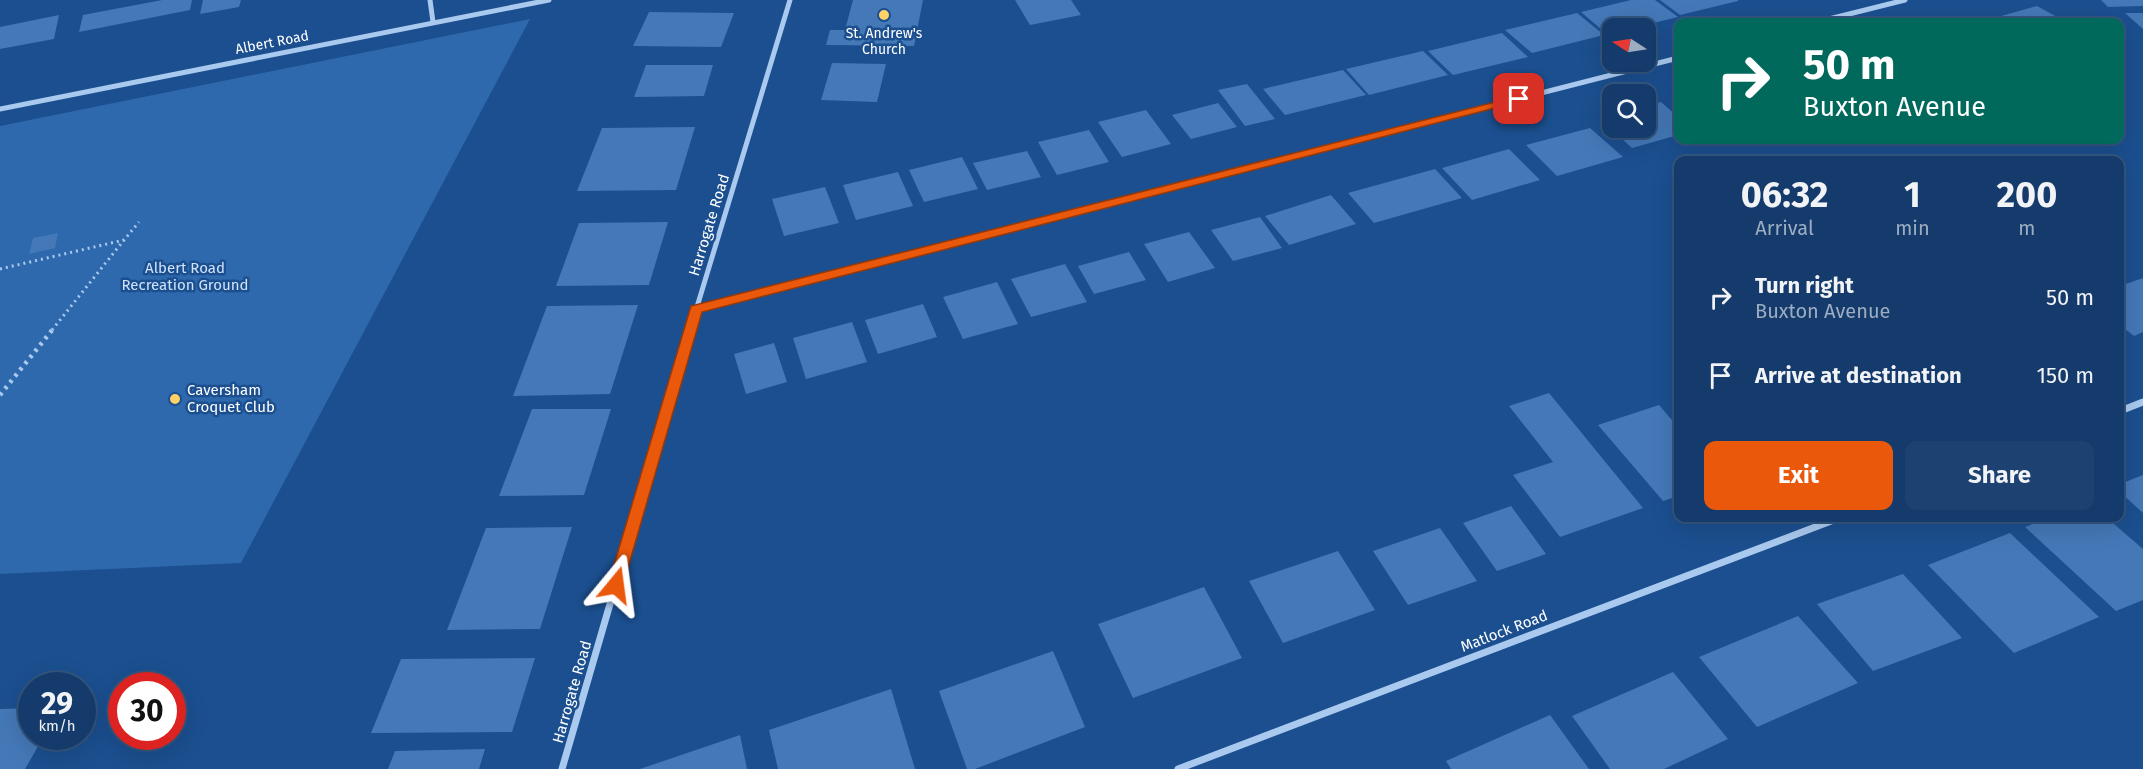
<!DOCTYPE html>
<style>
body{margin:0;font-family:"Fira Sans",sans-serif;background:#1d4271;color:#f1f3f6;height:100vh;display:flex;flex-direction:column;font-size:22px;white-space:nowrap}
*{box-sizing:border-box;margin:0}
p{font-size:20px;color:#9dadc1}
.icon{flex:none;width:33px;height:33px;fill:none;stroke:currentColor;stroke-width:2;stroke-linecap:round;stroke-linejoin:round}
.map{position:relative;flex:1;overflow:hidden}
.sheet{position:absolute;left:1674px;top:156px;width:450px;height:366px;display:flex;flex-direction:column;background:#143b6b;border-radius:12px;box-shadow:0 6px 24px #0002,0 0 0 2px #33557e}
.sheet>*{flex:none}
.hud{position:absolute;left:1674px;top:18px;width:450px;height:126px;border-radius:12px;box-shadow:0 6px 24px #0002,0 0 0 2px #33557e;background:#00695c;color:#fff;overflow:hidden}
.needle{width:39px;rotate:282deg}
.buttons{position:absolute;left:1602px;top:18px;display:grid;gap:12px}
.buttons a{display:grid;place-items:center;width:54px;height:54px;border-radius:12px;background:#143b6b;box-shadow:0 6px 24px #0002,0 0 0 2px #33557e;font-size:30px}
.speed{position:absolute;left:18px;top:672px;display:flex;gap:12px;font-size:30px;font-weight:700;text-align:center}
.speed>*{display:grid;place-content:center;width:78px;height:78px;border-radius:50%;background:#143b6b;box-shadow:0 6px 24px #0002,0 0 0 2px #33557e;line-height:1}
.speed small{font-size:15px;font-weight:400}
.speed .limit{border:9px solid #d22;background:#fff;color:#111}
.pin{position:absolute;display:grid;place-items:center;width:51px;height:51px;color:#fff;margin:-26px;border-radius:12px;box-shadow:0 3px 9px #0006}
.me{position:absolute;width:66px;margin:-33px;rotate:16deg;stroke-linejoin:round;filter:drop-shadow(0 0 4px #0008)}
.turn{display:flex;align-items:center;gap:21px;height:126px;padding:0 30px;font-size:27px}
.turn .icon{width:78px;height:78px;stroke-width:2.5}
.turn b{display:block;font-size:42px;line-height:51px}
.eta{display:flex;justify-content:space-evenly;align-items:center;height:102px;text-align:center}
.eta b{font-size:36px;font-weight:700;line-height:42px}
.button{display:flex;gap:12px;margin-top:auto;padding:12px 30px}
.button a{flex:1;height:69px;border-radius:12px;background:#ea580c;color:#fff;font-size:24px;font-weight:700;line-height:69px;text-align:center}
.button a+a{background:#1d4271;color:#f1f3f6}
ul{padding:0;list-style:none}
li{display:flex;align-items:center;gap:18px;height:78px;padding:0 30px}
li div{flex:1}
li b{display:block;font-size:22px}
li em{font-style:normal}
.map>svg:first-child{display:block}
</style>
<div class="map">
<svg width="2143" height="769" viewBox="0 0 2143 769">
<rect width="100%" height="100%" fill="#1b4f8f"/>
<!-- green -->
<polygon fill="#2e69ad" points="530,19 241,563 0,574 0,126"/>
<!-- building -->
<g fill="#4478b7">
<polygon points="162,0 192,0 190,10 79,32 83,15"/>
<polygon points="203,0 241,0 239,7 200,14"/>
<polygon points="853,0 923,0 914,46 826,45 830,30 845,30"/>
<polygon points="1015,0 1071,0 1081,15 1030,25"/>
<polygon points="1631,0 1655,0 1678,17 1633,28 1612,28 1612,34 1608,35 1581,12"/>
<polygon points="1660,0 1738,0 1738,1 1680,15"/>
<polygon points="2101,0 2143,0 2143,6 2108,7"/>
<polygon points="2037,6 2066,22 1992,22 1987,20"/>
<polygon points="649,12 734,13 721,47 633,46"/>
<polygon points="1577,13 1604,35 1532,53 1505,30"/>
<polygon points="2125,13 2143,13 2143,29"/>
<polygon points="59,15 54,39 0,49 0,27"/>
<polygon points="1502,33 1528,57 1453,75 1428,51"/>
<polygon points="1423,51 1448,75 1369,95 1346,69"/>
<polygon points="832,63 886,64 877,102 821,100"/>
<polygon points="646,65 713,65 704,96 634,97"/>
<polygon points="1343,70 1366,95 1285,115 1263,89"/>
<polygon points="1247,84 1275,119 1245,126 1218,90"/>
<polygon points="1661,102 1678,117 1678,135 1632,148 1600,119 1612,115 1612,128 1646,128 1646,106"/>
<polygon points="1218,103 1237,127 1191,139 1172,115"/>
<polygon points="1146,110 1171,144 1122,157 1098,122"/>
<polygon points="695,127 676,190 577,191 602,128"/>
<polygon points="1590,128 1623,157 1557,176 1526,145"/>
<polygon points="1089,130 1109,162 1057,175 1038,142"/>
<polygon points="1509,149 1540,180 1472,200 1442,168"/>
<polygon points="1027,151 1041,177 987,190 973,163"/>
<polygon points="962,157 978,189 924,202 909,170"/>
<polygon points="1435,169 1462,198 1374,223 1348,193"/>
<polygon points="898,172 913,206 856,220 843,185"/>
<polygon points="825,187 839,223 784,236 772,199"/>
<polygon points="1331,195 1356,224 1289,245 1265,216"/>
<polygon points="1260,217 1282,248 1233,261 1211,230"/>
<polygon points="668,222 649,285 556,286 579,223"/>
<polygon points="1189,232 1215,268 1168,282 1144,244"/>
<polygon points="58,233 55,248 29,254 33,238"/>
<polygon points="1129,252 1146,280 1094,294 1078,266"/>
<polygon points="1065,264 1087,302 1031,317 1011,279"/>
<polygon points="2143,278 2143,332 2134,336 2120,325 2120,286"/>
<polygon points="997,282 1018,324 963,339 943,297"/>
<polygon points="923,304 937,337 878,354 865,320"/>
<polygon points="638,305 610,394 513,396 547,306"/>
<polygon points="852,322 867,362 806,379 793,338"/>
<polygon points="774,343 787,382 746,394 734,354"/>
<polygon points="1549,393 1643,508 1560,537 1513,475 1553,462 1509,406"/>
<polygon points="1659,405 1678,427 1678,496 1663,501 1598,425"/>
<polygon points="532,409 611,409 584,495 499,496"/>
<polygon points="2143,475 2143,513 2120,492 2120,484"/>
<polygon points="1511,506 1546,554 1497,571 1463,523"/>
<polygon points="2048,518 2107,518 2143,549 2143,600 2116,611 2025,527"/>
<polygon points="572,527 540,629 447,630 486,528"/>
<polygon points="1440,528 1477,581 1408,605 1373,551"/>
<polygon points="2010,533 2099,617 2014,653 1928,565"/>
<polygon points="1338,551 1375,610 1283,643 1249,581"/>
<polygon points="1903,574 1962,638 1873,671 1817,604"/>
<polygon points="1204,587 1242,658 1133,698 1098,624"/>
<polygon points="1798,616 1858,683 1757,727 1699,657"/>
<polygon points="1053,651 1085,727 975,769 967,769 939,691"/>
<polygon points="535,658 512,732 371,733 401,659"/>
<polygon points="1673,672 1728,739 1664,769 1610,769 1572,716"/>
<polygon points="891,689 915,769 778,769 769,730"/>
<polygon points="32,708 32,736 44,736 25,769 0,769 0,709"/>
<polygon points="1550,715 1589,769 1451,769 1446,761"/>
<polygon points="740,735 747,769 640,769"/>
<polygon points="485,749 479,769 388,769 395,751"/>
</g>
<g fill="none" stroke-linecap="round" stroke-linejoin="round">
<!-- path-far1 -->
<g stroke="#a9c9ee" stroke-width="3" stroke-dasharray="2 4" stroke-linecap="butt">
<polyline points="0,269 124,240 139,222"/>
<polyline points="52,330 124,240"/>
</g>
<!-- path -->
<polyline stroke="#a9c9ee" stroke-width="4.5" stroke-dasharray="3 5" stroke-linecap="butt" points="0,395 53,329"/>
<!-- minor-far1 -->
<g stroke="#a9c9ee" stroke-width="5">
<polyline points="430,0 433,22"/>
<polyline points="1817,22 1905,0"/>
<polyline points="0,109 549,0"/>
<polyline points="696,309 1678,58"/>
<polyline points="690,330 790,0"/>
</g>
<!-- minor -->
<g stroke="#a9c9ee" stroke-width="7">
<polyline points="2120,411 2143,402"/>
<polyline points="562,769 690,329"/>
<polyline points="1178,769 1839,518"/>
</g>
</g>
<!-- route -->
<polygon fill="#ea580c" stroke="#983908" stroke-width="1.5" points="1519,96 1524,99 1522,101 702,312 623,585 621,590 610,590 608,585 691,306"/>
<!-- markers -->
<g fill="#ffd166" stroke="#1b4f8f" stroke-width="2">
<circle cx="884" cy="15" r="6"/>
<circle cx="175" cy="399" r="6"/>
</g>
<g text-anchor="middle" stroke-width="5" stroke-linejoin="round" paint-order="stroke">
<!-- far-poi labels -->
<g font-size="14" fill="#fff" stroke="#1b4f8f">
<text x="884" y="38">St. Andrew's<tspan x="884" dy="16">Church</tspan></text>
</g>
<!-- far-street labels -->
<g font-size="14" fill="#fff" stroke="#1b4f8f">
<text transform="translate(272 42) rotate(-11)" y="5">Albert Road</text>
</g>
<!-- street labels -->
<g font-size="15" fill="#fff" stroke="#1b4f8f">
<text transform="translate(709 225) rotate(-73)" y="5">Harrogate Road</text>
<text transform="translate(1504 631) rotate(-21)" y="5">Matlock Road</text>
<text transform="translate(572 692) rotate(-74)" y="5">Harrogate Road</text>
</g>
<!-- park labels -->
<g font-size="15" fill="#cfe3fa" stroke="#1b4f8f">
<text x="185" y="273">Albert Road<tspan x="185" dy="17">Recreation Ground</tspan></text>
</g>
<!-- poi labels -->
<g font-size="15" fill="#fff" stroke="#1b4f8f" text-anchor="start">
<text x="187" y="395">Caversham<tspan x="187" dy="17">Croquet Club</tspan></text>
</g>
</g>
</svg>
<div class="buttons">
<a><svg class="needle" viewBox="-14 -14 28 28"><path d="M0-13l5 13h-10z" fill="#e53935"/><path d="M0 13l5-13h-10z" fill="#9dadc1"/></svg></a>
<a><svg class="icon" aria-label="search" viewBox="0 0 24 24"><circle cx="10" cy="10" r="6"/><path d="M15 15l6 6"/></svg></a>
</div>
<div class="speed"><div>29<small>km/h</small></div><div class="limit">30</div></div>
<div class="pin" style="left:1519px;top:99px;background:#d93025"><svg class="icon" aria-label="arrive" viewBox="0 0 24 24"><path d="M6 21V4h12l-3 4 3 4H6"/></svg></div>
<svg class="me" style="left:616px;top:585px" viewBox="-20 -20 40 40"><path d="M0-17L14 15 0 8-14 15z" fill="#ea580c" stroke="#fff" stroke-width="4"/></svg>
<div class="hud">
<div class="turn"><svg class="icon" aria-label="right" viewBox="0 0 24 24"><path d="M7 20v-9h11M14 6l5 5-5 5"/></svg><div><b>50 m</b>Buxton Avenue</div></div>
</div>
<section class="sheet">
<div class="eta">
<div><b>06:32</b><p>Arrival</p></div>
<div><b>1</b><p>min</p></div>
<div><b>200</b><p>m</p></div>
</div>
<ul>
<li><svg class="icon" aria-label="right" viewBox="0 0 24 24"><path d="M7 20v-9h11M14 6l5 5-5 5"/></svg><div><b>Turn right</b><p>Buxton Avenue</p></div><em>50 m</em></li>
<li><svg class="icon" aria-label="arrive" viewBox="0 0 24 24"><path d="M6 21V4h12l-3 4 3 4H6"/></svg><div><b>Arrive at destination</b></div><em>150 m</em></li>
</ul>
<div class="button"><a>Exit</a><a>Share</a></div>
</section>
</div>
